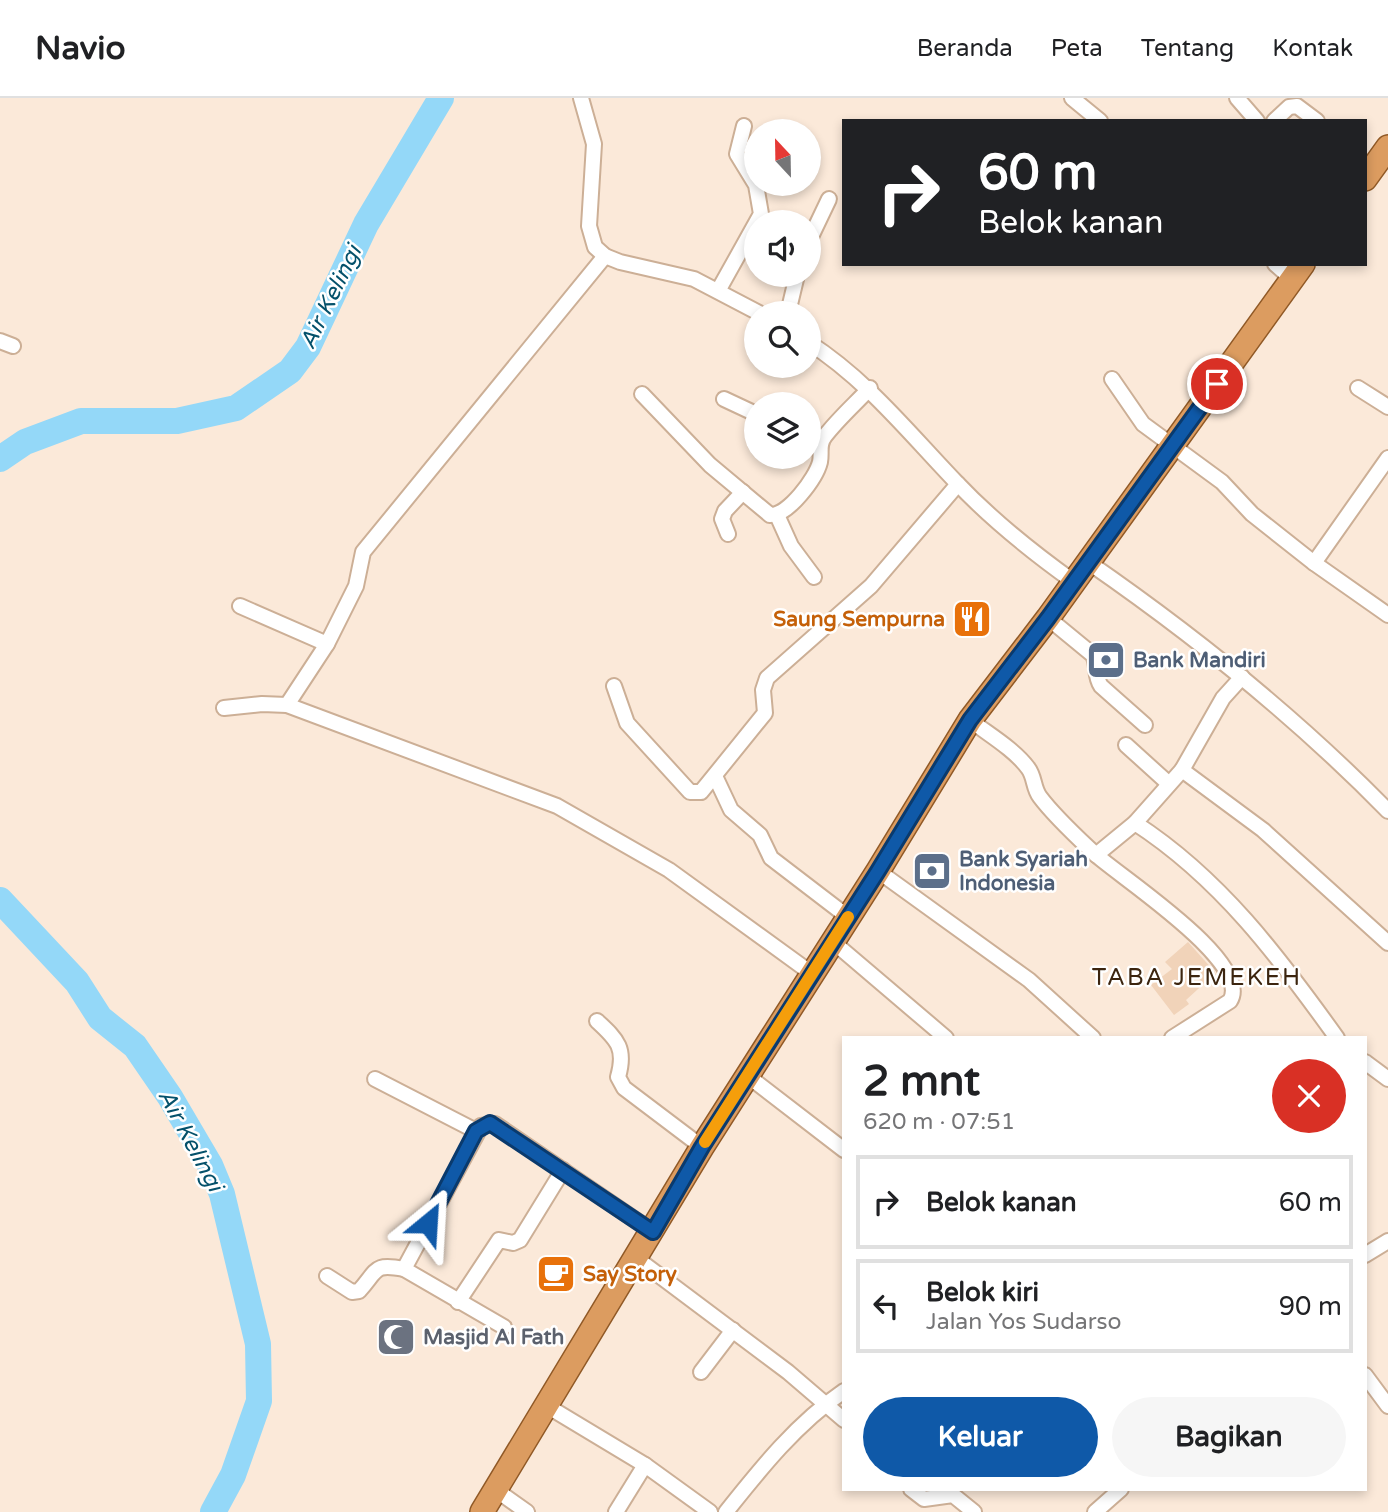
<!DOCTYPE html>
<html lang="id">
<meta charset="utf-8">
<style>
body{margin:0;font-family:"Varela Round",sans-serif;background:#f6f6f6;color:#202124;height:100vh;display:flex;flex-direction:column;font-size:26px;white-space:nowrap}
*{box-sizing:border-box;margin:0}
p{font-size:23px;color:#757577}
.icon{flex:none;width:38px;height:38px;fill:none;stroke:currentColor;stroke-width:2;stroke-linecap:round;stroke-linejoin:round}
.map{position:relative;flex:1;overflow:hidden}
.sheet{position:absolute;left:842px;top:938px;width:525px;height:455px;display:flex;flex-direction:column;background:#fff;border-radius:0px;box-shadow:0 4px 10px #0003}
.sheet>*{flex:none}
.guide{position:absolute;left:842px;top:21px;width:525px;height:147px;border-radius:0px;box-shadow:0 4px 10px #0003;background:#202124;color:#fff;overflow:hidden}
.needle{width:46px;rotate:338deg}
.buttons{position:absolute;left:744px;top:21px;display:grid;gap:14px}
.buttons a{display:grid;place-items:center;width:77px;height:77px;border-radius:50%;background:#fff;box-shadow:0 4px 10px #0003;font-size:35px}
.pin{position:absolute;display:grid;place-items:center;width:60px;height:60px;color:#fff;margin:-30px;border:4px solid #fff;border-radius:50%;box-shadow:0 2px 7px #0007}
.me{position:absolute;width:77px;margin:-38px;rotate:27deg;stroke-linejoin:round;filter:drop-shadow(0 0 5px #0008)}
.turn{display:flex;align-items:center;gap:24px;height:147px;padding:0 21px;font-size:32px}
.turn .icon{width:91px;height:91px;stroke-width:2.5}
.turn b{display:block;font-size:49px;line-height:60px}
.round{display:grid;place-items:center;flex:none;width:74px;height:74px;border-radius:37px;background:#f6f6f6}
.overview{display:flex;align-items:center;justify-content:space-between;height:119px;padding:0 21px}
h1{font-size:42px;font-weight:700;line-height:52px}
.action{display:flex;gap:14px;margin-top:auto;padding:14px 21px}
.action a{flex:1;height:80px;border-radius:42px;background:#0f59a8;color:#fff;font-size:28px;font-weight:700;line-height:80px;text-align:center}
.action a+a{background:#f6f6f6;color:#202124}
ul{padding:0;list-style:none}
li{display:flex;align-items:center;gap:21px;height:94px;margin:0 14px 10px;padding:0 7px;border:4px solid #e0e0e0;border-radius:0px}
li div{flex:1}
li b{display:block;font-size:26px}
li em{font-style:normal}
header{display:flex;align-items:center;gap:42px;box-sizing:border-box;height:98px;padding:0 35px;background:#fff;border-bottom:2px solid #e0e0e0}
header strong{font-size:33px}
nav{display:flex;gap:38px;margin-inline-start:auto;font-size:24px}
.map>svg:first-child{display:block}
</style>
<header>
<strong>Navio</strong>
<nav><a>Beranda</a><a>Peta</a><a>Tentang</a><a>Kontak</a></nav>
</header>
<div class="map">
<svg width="1388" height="1414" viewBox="0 0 1388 1414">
<rect width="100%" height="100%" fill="#fbe9d9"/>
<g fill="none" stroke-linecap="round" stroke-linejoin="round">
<!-- river -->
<g stroke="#94d8f8" stroke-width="26">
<polyline points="0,361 25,344 81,323 177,323 236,310 290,273 308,249 366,126 441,0"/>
<polyline points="0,802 77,884 100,920 135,948 170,999 210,1067 222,1096 258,1246 259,1303 233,1377 213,1414"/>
</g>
</g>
<!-- building -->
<polygon fill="#f1d3b9" points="1188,844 1214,873 1220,884 1215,888 1209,881 1186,902 1189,906 1174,917 1151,887 1172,871 1165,864"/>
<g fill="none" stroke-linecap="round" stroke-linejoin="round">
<!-- minor casing -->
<g stroke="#ccaf96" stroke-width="18">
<g id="minor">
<polyline points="581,0 594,46 589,128 595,149 605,158 620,164 694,181 759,215"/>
<polyline points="1072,0 1100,23"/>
<polyline points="1237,0 1257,23"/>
<polyline points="1274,23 1289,9 1297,8 1317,23"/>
<polyline points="808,145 829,101"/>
<polyline points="1275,166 1292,181"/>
<polyline points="718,193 761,116 756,87 737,56 744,28"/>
<polyline points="788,215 797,177"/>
<polyline points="0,243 13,248"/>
<path d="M808,244C867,282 908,334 956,384C991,421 1032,454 1074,484"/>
<polyline points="1112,281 1143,326 1222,384 1252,416 1314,465 1388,517"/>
<polyline points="1358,290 1388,309"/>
<path d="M642,296L710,367L770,417C788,418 816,380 820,364C822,354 818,347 825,338C838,321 855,306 870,290"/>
<polyline points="724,301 756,316"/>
<polyline points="777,417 791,448 814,479"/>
<polyline points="728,436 722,421 725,413 743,394"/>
<path d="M1088,464C1195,538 1297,620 1388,713"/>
<polyline points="1314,465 1388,360"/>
<polyline points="240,508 327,546 356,488 363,454 605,158"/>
<path d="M1048,520L1093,557C1098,567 1094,578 1101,588L1145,627"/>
<polyline points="614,588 627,625 690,694 701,694 765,615 763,592 767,580 871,488 958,386"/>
<polyline points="287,607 327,546"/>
<polyline points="224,610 262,606 287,607 557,708 669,772 811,875"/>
<path d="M970,622C988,636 1014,651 1028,670C1035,679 1033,690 1040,699C1055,719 1077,739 1095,756C1120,779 1254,865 1230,903L1172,940"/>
<polyline points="1126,647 1168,685"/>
<polyline points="1182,672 1223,600 1242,579"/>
<polyline points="715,678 731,712 760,737 771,760 848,819"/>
<path d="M1135,725C1220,780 1279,859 1337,940"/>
<polyline points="1096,757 1135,725 1182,672 1263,732 1388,845"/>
<polyline points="878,773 1029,882 1093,940"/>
<polyline points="832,843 946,940"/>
<path d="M597,923C618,942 626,951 618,979L624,990L702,1049"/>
<polyline points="1365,964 1388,981"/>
<polyline points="748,978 844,1052"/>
<polyline points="375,981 476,1033"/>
<polyline points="1365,1157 1388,1143"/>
<polyline points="636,1160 788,1274 844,1322"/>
<path d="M327,1178L352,1194L359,1193C378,1172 373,1165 404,1171"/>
<polyline points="458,1204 499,1142 513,1145 520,1142 563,1072"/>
<polyline points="504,1229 404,1171 481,1028 495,1026 653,1134"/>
<polyline points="701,1274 733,1232"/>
<polyline points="1365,1277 1388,1308"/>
<polyline points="547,1308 645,1367 710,1414"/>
<polyline points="911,1391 924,1401 953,1397 974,1414"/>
<polyline points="496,1392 527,1414"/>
<polyline points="616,1414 645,1367"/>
<path d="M726,1414C761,1370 797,1325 844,1293"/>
<polyline points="1095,1414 1121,1391"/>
</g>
</g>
<!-- trunk casing -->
<g stroke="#905926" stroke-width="26">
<g id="trunk">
<polyline points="1365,81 1388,49"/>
<polyline points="482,1414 702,1049 878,773 970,622 1048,520 1303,166"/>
</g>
</g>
<!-- minor -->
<use href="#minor" stroke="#fff" stroke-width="14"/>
<!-- trunk -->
<use href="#trunk" stroke="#dc9c60" stroke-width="23"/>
</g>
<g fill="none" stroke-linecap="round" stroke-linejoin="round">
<!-- route casing -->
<g stroke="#0a3a6d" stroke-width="18">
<polyline id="route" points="428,1125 476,1033 490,1025 653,1134 702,1049 878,773 970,622 1048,520 1217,286"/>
</g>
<!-- route -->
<use href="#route" stroke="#0f59a8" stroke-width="12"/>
<!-- slow -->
<polyline stroke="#f59e0b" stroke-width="12" points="705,1044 848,819"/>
</g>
<!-- icons -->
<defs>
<g id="restaurant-square" transform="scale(2.0125)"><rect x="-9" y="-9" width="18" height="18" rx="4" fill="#e8710a" stroke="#fff"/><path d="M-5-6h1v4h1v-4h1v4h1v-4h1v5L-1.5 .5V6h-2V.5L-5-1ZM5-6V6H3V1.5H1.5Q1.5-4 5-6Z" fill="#fff"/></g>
<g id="bank-square" transform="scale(2.0125)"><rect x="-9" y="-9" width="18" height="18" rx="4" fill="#5c6f8a" stroke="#fff"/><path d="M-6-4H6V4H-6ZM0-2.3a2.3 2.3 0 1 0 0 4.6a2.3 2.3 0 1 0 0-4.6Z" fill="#fff"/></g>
<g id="cafe-square" transform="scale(2.0125)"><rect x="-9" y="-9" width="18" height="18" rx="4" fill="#e8710a" stroke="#fff"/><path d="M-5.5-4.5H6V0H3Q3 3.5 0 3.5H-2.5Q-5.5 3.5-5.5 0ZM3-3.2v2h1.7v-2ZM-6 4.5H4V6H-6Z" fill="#fff"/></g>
<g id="mosque-square" transform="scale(2.0125)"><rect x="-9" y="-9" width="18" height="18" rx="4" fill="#6b7280" stroke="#fff"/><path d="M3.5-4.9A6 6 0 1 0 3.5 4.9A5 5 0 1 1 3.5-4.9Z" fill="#fff"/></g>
</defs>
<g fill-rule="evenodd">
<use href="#restaurant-square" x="972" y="521"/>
<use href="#bank-square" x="1106" y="562"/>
<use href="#bank-square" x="932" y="773"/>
<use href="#cafe-square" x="556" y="1176"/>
<use href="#mosque-square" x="396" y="1239"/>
</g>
<g text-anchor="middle" stroke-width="5" stroke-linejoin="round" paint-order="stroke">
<!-- food labels -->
<g font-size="21" font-weight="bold" fill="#c56008" stroke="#fff" text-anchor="end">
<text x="945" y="528">Saung Sempurna</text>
<text x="583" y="1183" text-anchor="start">Say Story</text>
</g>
<!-- service labels -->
<g font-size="21" font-weight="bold" fill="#4e5e75" stroke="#fff" text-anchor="start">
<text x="1133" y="569">Bank Mandiri</text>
<text x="959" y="768">Bank Syariah<tspan x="959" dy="24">Indonesia</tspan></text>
</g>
<!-- worship labels -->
<g font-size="21" font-weight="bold" fill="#5b616d" stroke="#fff" text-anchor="start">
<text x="423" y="1246">Masjid Al Fath</text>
</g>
<!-- water labels -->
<g font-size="23" font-style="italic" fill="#04516b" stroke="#fff">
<text transform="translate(330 199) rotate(-64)" y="8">Air Kelingi</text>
<text transform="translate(191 1042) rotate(62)" y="8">Air Kelingi</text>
</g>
<!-- quarter labels -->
<g font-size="24" letter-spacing="2" fill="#3c250f" stroke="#fff">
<text x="1197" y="887">TABA JEMEKEH</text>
</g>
</g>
</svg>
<div class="buttons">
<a><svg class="needle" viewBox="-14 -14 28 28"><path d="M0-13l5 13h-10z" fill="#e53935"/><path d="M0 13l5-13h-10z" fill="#757577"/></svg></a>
<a><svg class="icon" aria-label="sound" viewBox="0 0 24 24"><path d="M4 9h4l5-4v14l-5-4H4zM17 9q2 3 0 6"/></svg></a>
<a><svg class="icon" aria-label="search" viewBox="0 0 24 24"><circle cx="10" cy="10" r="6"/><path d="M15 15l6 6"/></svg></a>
<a><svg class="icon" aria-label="layers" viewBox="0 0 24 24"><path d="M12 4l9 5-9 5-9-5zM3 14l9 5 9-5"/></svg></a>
</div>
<div class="pin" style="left:1217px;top:286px;background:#d93025"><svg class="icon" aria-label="arrive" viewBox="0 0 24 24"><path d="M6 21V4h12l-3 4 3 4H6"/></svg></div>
<svg class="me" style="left:428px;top:1125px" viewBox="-20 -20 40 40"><path d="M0-17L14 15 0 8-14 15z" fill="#0f59a8" stroke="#fff" stroke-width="4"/></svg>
<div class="guide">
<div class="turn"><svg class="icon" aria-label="right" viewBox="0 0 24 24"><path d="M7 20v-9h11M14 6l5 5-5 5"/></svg><div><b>60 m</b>Belok kanan</div></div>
</div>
<section class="sheet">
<div class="overview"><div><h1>2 mnt</h1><p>620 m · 07:51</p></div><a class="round" style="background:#d93025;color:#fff"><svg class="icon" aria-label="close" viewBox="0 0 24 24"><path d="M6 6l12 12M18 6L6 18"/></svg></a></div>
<ul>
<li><svg class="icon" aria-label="right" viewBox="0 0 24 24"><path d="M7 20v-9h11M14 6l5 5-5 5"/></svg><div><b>Belok kanan</b></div><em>60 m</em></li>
<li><svg class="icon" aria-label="left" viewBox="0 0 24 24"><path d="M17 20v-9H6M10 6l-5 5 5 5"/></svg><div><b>Belok kiri</b><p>Jalan Yos Sudarso</p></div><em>90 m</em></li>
</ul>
<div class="action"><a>Keluar</a><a>Bagikan</a></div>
</section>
</div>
